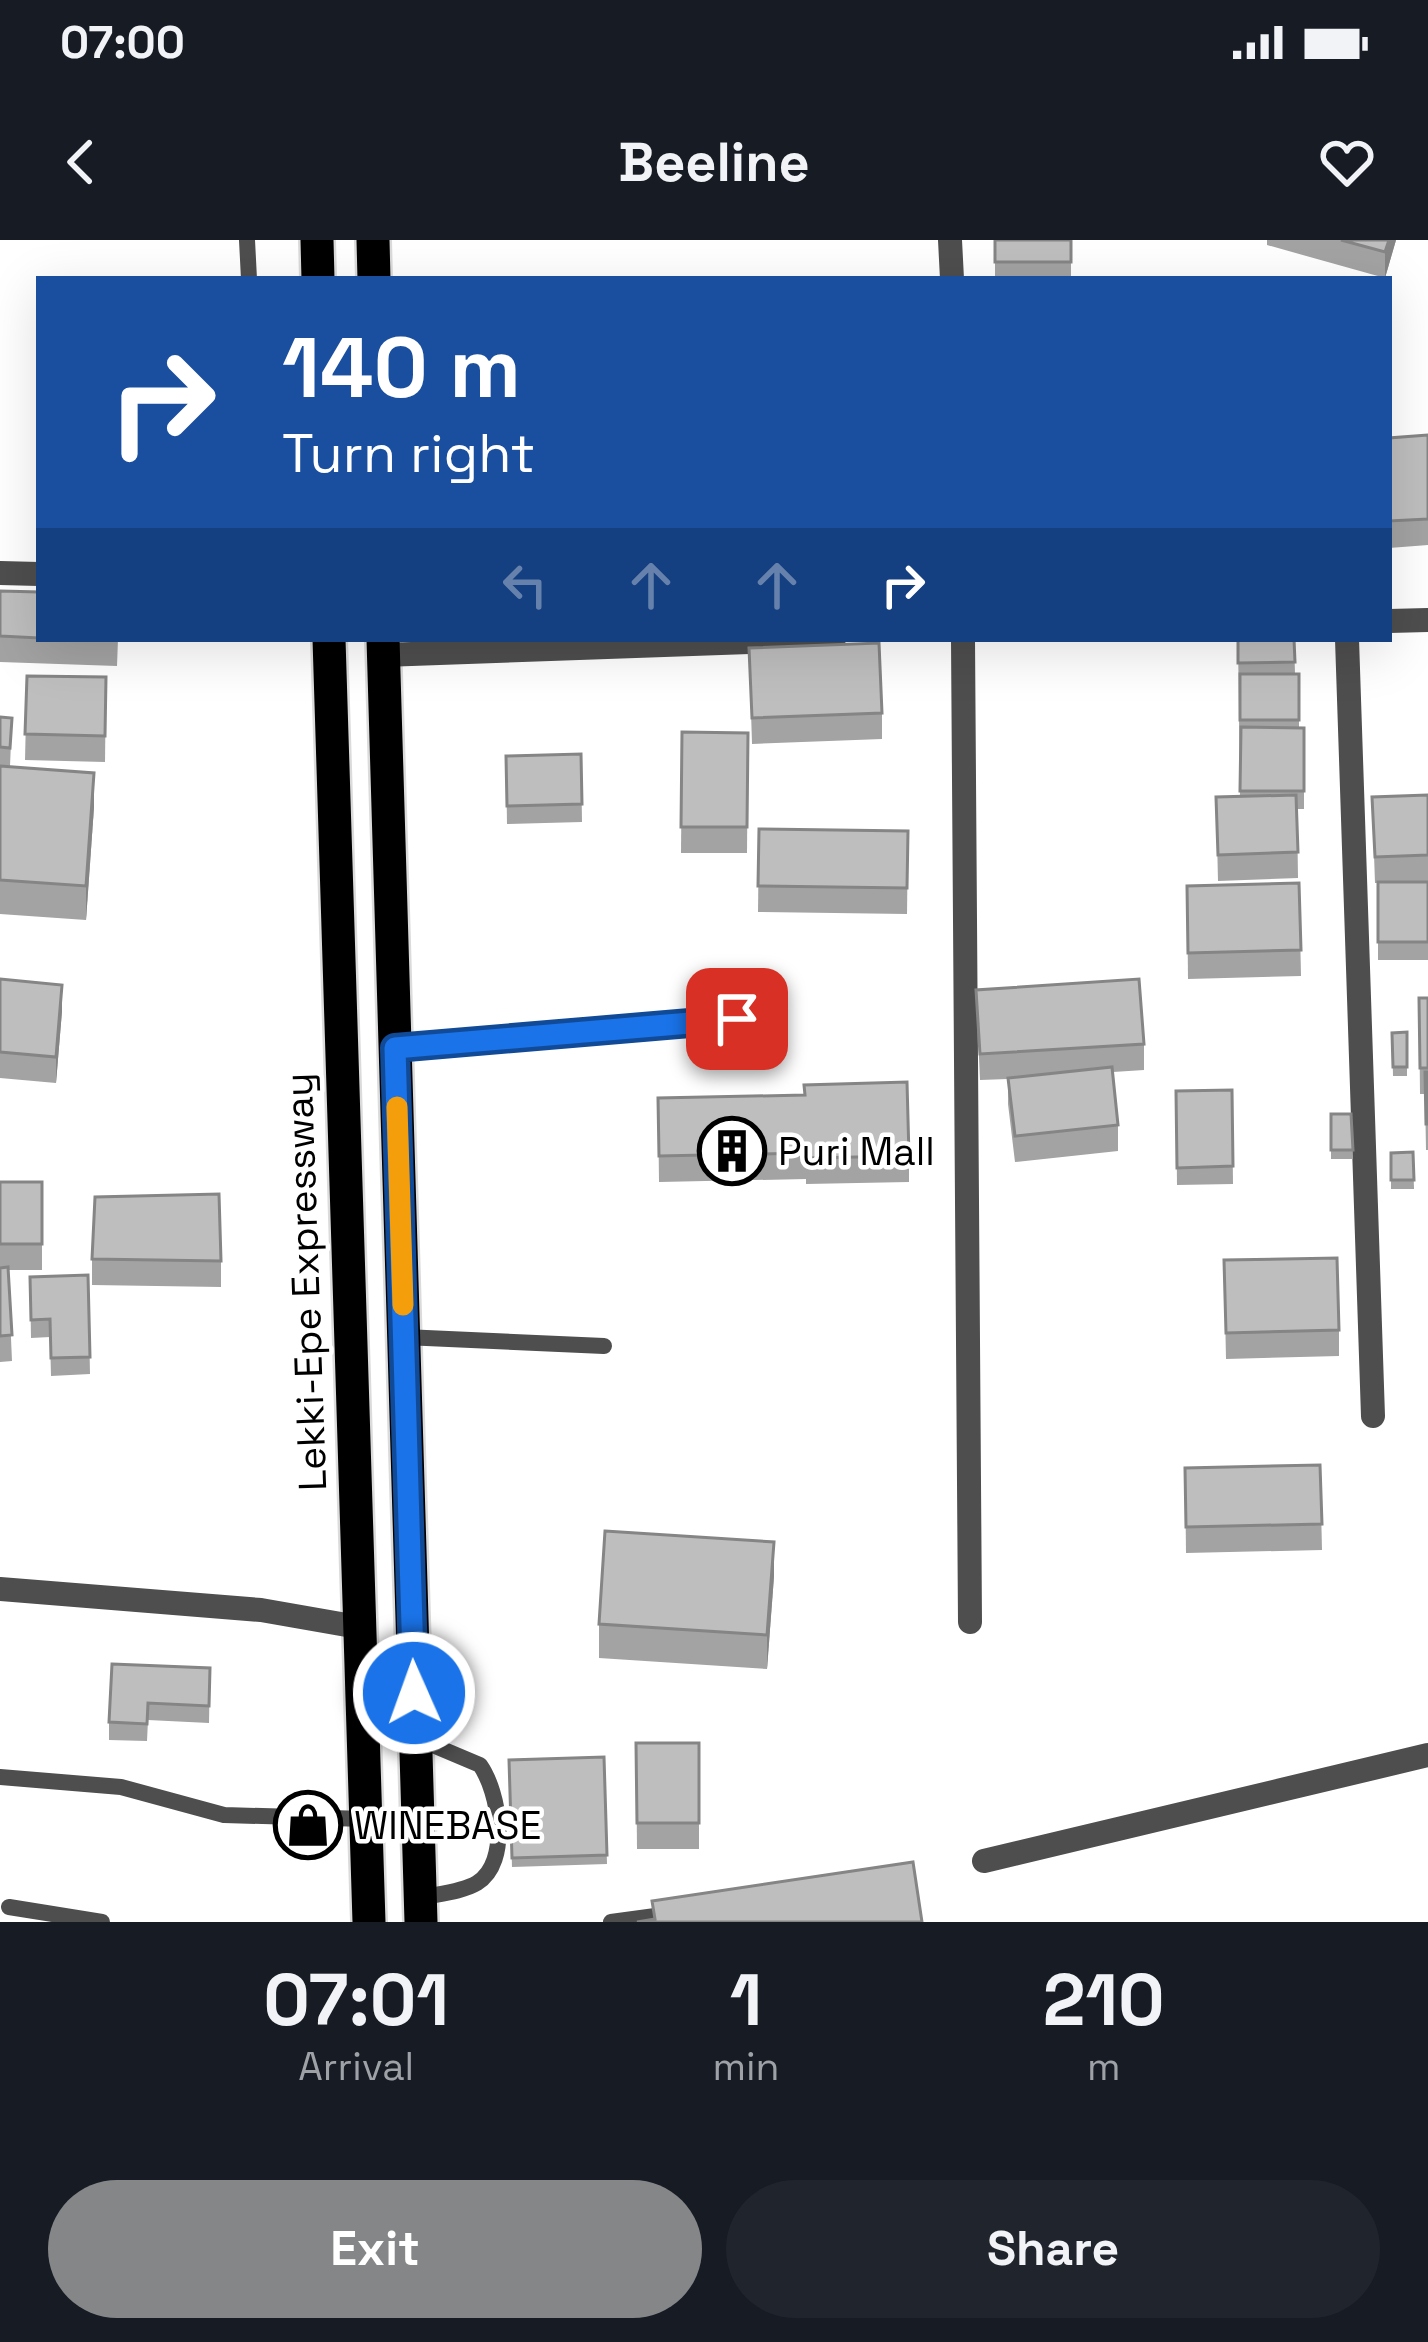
<!DOCTYPE html>
<style>
body{margin:0;font-family:"Space Grotesk",sans-serif;background:#20242c;color:#f1f3f6;height:100vh;display:flex;flex-direction:column;font-size:45px;white-space:nowrap}
*{box-sizing:border-box;margin:0}
p{font-size:39px;color:#9ea1a6}
.icon{flex:none;width:66px;height:66px;fill:none;stroke:currentColor;stroke-width:2;stroke-linecap:round;stroke-linejoin:round}
.map{position:relative;height:1682px;overflow:hidden}
.panel{display:flex;flex-direction:column;background:#171b24;flex:1}
.panel>*{flex:none}
.top-card{position:absolute;left:36px;top:36px;width:1356px;height:366px;border-radius:0px;box-shadow:0 12px 48px #0002;background:#1a4fa0;color:#fff;overflow:hidden}
.pin{position:absolute;display:grid;place-items:center;width:102px;height:102px;color:#fff;margin:-51px;border-radius:24px;box-shadow:0 6px 18px #0006}
.me{position:absolute;width:132px;margin:-66px;rotate:358deg;stroke-linejoin:round;filter:drop-shadow(0 0 9px #0008)}
.turn{display:flex;align-items:center;gap:42px;height:252px;padding:0 48px;font-size:54px}
.turn .icon{width:156px;height:156px;stroke-width:2.5}
.turn b{display:block;font-size:84px;line-height:102px}
.lanes{display:flex;align-items:center;height:114px;padding:0 48px;background:#0003;justify-content:center;gap:60px;direction:ltr}
.lanes .off{opacity:.35}
.eta{display:flex;justify-content:space-evenly;align-items:center;height:204px;text-align:center}
.eta b{font-size:72px;font-weight:700;line-height:84px}
.cta{display:flex;gap:24px;margin-top:auto;padding:24px 48px}
.cta a{flex:1;height:138px;border-radius:72px;background:#858687;color:#fff;font-size:48px;font-weight:700;line-height:138px;text-align:center}
.cta a+a{background:#20242c;color:#f1f3f6}
.status{display:flex;justify-content:space-between;align-items:center;height:84px;padding:0 60px;background:#171b24;direction:ltr}
.status svg{height:33px;fill:currentColor}
header{display:flex;justify-content:space-between;align-items:center;height:156px;padding:0 48px;background:#171b24;font-size:54px;font-weight:700}
.map>svg:first-child{display:block}
</style>
<div class="status"><b>07:00</b><svg viewBox="0 0 49 12"><path d="M0 12V9h3v3zM5 12V6h3v6zM10 12V3h3v9zM15 12V0h3v12zM26 1h20v11H26zM47 4h2v5h-2z"/></svg></div>
<header><svg class="icon" aria-label="back" viewBox="0 0 24 24"><path d="M15 5l-7 7 7 7"/></svg>Beeline<svg class="icon" aria-label="heart" viewBox="0 0 24 24"><path d="M12 20l-8-8c-3-5 5-10 8-4 3-6 11-1 8 4z"/></svg></header>
<div class="map">
<svg width="1428" height="1682" viewBox="0 0 1428 1682">
<rect width="100%" height="100%" fill="#fff"/>
<g fill="none" stroke-linecap="round" stroke-linejoin="round">
<!-- trunk casing -->
<g stroke="#dbdbdb" stroke-width="38">
<g id="trunk">
<polyline points="317,0 318,39"/>
<polyline points="373,0 374,39"/>
<polyline points="329,399 369,1682"/>
<polyline points="383,399 421,1682"/>
</g>
</g>
<!-- service -->
<g stroke="#4e4e4e" stroke-width="16">
<polyline points="247,0 249,39"/>
<polyline points="404,1097 604,1106"/>
<path d="M416,1498L480,1525C499,1552 511,1622 477,1643C462,1652 437,1654 420,1658"/>
<polyline points="0,1537 121,1547 224,1575 365,1579"/>
<polyline points="9,1667 102,1682"/>
<polyline points="611,1682 670,1674"/>
</g>
<!-- minor -->
<g stroke="#4e4e4e" stroke-width="24">
<polyline points="950,0 952,39"/>
<polyline points="0,333 39,334"/>
<polyline points="1389,381 1428,380"/>
<polyline points="963,399 970,1382"/>
<polyline points="1347,399 1373,1176"/>
<polyline points="383,415 834,399"/>
<polyline points="395,808 737,779"/>
<polyline points="0,1349 261,1370 358,1387"/>
<polyline points="984,1621 1428,1515"/>
</g>
<!-- trunk -->
<use href="#trunk" stroke="#000" stroke-width="33"/>
</g>
<!-- wall -->
<g fill="#a3a3a3">
<rect x="995" y="0" width="76" height="39"/>
<polygon points="1267,0 1396,0 1385,38 1267,5"/>
<polygon points="1428,195 1428,305 1389,308 1389,198"/>
<polygon points="0,351 39,352 39,399 118,399 117,426 0,422"/>
<polygon points="1238,399 1294,399 1295,434 1299,434 1299,487 1304,488 1304,569 1297,569 1298,638 1218,641 1216,557 1240,556"/>
<polygon points="749,408 882,473 882,499 752,504"/>
<polygon points="27,436 106,437 105,522 25,520"/>
<polygon points="0,477 12,478 10,526 0,525"/>
<polygon points="682,492 748,493 747,613 681,613"/>
<polygon points="581,514 582,582 507,584 506,516"/>
<polygon points="0,526 94,567 86,680 0,674"/>
<polygon points="1428,555 1428,720 1378,720 1378,643 1375,643 1372,557"/>
<polygon points="759,589 908,591 907,674 758,672"/>
<polygon points="1299,643 1301,736 1188,739 1187,646"/>
<polygon points="0,739 62,771 56,843 0,838"/>
<polygon points="976,750 1144,804 1144,830 1113,832 1118,885 1118,911 1015,922 1008,864 1008,839 980,840"/>
<polygon points="1419,758 1428,758 1428,910 1426,910 1425,854 1420,854"/>
<polygon points="1407,792 1407,836 1393,836 1392,793"/>
<polygon points="1232,850 1233,944 1177,945 1176,851"/>
<polygon points="658,858 909,916 909,942 806,944 806,939 659,942"/>
<polygon points="1331,874 1351,874 1353,919 1331,919"/>
<polygon points="1413,912 1414,949 1391,949 1391,913"/>
<polygon points="0,942 42,942 42,1030 8,1030 12,1121 0,1122"/>
<polygon points="92,1019 221,1021 221,1047 92,1045"/>
<polygon points="1224,1020 1339,1090 1339,1116 1226,1119"/>
<polygon points="88,1035 90,1134 51,1136 50,1097 31,1098 30,1037"/>
<polygon points="1320,1225 1322,1310 1186,1313 1185,1228"/>
<polygon points="774,1336 767,1429 599,1418 599,1384"/>
<polygon points="210,1428 209,1483 148,1480 147,1501 109,1500 109,1482"/>
<polygon points="636,1503 699,1503 699,1609 637,1609"/>
<polygon points="604,1517 607,1624 512,1627 509,1520"/>
</g>
<!-- shaded-wall -->
<g fill="#858585">
<polygon points="1389,0 1396,0 1385,38 1385,12"/>
<polygon points="94,533 94,567 86,680 86,646"/>
<polygon points="62,745 62,771 56,843 56,817"/>
<polygon points="774,1302 774,1336 767,1429 767,1395"/>
</g>
<!-- building -->
<g fill="#bebebe" stroke="#858585" stroke-width="3">
<rect x="995" y="0" width="76" height="22"/>
<polygon points="1341,0 1389,0 1385,12"/>
<polygon points="1428,195 1428,279 1389,281 1389,198"/>
<polygon points="0,351 39,352 39,398 0,396"/>
<polygon points="1238,399 1294,399 1295,422 1238,423"/>
<polygon points="879,403 882,473 752,478 749,408"/>
<rect x="1240" y="434" width="59" height="46"/>
<polygon points="27,436 106,437 105,496 25,494"/>
<polygon points="0,477 12,478 10,508 0,507"/>
<polygon points="1241,487 1304,488 1304,551 1240,551"/>
<polygon points="682,492 748,493 747,587 681,587"/>
<polygon points="581,514 582,564 507,566 506,516"/>
<polygon points="0,526 94,533 86,646 0,640"/>
<polygon points="1296,555 1298,612 1218,615 1216,557"/>
<polygon points="1428,555 1428,615 1375,617 1372,557"/>
<polygon points="759,589 908,591 907,648 758,646"/>
<rect x="1378" y="642" width="50" height="60"/>
<polygon points="1299,643 1301,710 1188,713 1187,646"/>
<polygon points="0,739 62,745 56,817 0,812"/>
<polygon points="1139,739 1144,804 980,814 976,750"/>
<polygon points="1419,758 1428,758 1428,828 1420,828"/>
<polygon points="1407,792 1407,827 1393,827 1392,793"/>
<polygon points="1112,827 1118,885 1015,896 1008,838"/>
<polygon points="1425,832 1428,832 1428,884 1426,884"/>
<polygon points="907,842 909,916 806,918 806,913 659,916 658,858 805,855 804,845"/>
<polygon points="1232,850 1233,926 1177,928 1176,851"/>
<polygon points="1331,874 1351,874 1353,910 1331,910"/>
<polygon points="1413,912 1414,940 1391,940 1391,913"/>
<rect x="0" y="942" width="42" height="62"/>
<polygon points="219,954 221,1021 92,1019 95,957"/>
<polygon points="1337,1018 1339,1090 1226,1093 1224,1020"/>
<polygon points="8,1027 12,1095 0,1096 0,1028"/>
<polygon points="88,1035 90,1117 51,1118 50,1079 31,1080 30,1037"/>
<polygon points="1320,1225 1322,1284 1186,1287 1185,1228"/>
<polygon points="605,1291 774,1302 767,1395 599,1384"/>
<polygon points="112,1424 210,1428 209,1466 148,1463 147,1484 109,1482"/>
<polygon points="636,1503 699,1503 699,1583 637,1583"/>
<polygon points="604,1517 607,1615 512,1618 509,1520"/>
<polygon points="913,1622 922,1682 637,1682 655,1679 652,1661"/>
</g>
<g fill="none" stroke-linecap="round" stroke-linejoin="round">
<!-- route casing -->
<g stroke="#114b97" stroke-width="30">
<polyline id="route" points="414,1453 395,808 737,779"/>
</g>
<!-- route -->
<use href="#route" stroke="#1a73e8" stroke-width="21"/>
<!-- slow -->
<polyline stroke="#f59e0b" stroke-width="21" points="397,867 403,1065"/>
</g>
<!-- icons -->
<defs>
<g id="building-ring" transform="scale(3.45)"><circle r="9.5" fill="#fff" stroke="#000" stroke-width="1.5"/><path d="M-4-6H4V6H1V3H-1V6H-4ZM-2.5-4.3h1.7v1.8h-1.7ZM.8-4.3h1.7v1.8H.8ZM-2.5-1h1.7V.8h-1.7ZM.8-1h1.7V.8H.8Z" fill="#000"/></g>
<g id="shop-ring" transform="scale(3.45)"><circle r="9.5" fill="#fff" stroke="#000" stroke-width="1.5"/><path d="M-5-2.5h2.3a2.7 3.5 0 0 1 5.4 0H5L5.5 6h-11ZM-1.5-2.5h3a1.5 2.3 0 0 0-3 0Z" fill="#000"/></g>
</defs>
<g fill-rule="evenodd">
<use href="#building-ring" x="732" y="911"/>
<use href="#shop-ring" x="308" y="1585"/>
</g>
<g text-anchor="middle" stroke-width="9" stroke-linejoin="round" paint-order="stroke">
<!-- poi labels -->
<g font-size="39" fill="#000" stroke="#fff" text-anchor="start">
<text x="778" y="925">Puri Mall</text>
<text x="354" y="1599">WINEBASE</text>
</g>
<!-- street labels -->
<g font-size="39" fill="#000" stroke="#fff">
<text transform="translate(305 1042) rotate(-92)" y="14">Lekki-Epe Expressway</text>
</g>
</g>
</svg>
<div class="pin" style="left:737px;top:779px;background:#d93025"><svg class="icon" aria-label="arrive" viewBox="0 0 24 24"><path d="M6 21V4h12l-3 4 3 4H6"/></svg></div>
<svg class="me" style="left:414px;top:1453px" viewBox="-20 -20 40 40"><circle r="17" fill="#1a73e8" stroke="#fff" stroke-width="3"/><path d="M0-11L8 9 0 5-8 9z" fill="#fff"/></svg>
<div class="top-card">
<div class="turn"><svg class="icon" aria-label="right" viewBox="0 0 24 24"><path d="M7 20v-9h11M14 6l5 5-5 5"/></svg><div><b>140 m</b>Turn right</div></div>
<div class="lanes"><svg class="icon off" aria-label="left" viewBox="0 0 24 24"><path d="M17 20v-9H6M10 6l-5 5 5 5"/></svg><svg class="icon off" aria-label="ahead" viewBox="0 0 24 24"><path d="M12 20V5M6 11l6-6 6 6"/></svg><svg class="icon off" aria-label="ahead" viewBox="0 0 24 24"><path d="M12 20V5M6 11l6-6 6 6"/></svg><svg class="icon" aria-label="right" viewBox="0 0 24 24"><path d="M7 20v-9h11M14 6l5 5-5 5"/></svg></div>
</div>
</div>
<section class="panel">
<div class="eta">
<div><b>07:01</b><p>Arrival</p></div>
<div><b>1</b><p>min</p></div>
<div><b>210</b><p>m</p></div>
</div>
<div class="cta"><a>Exit</a><a>Share</a></div>
</section>
